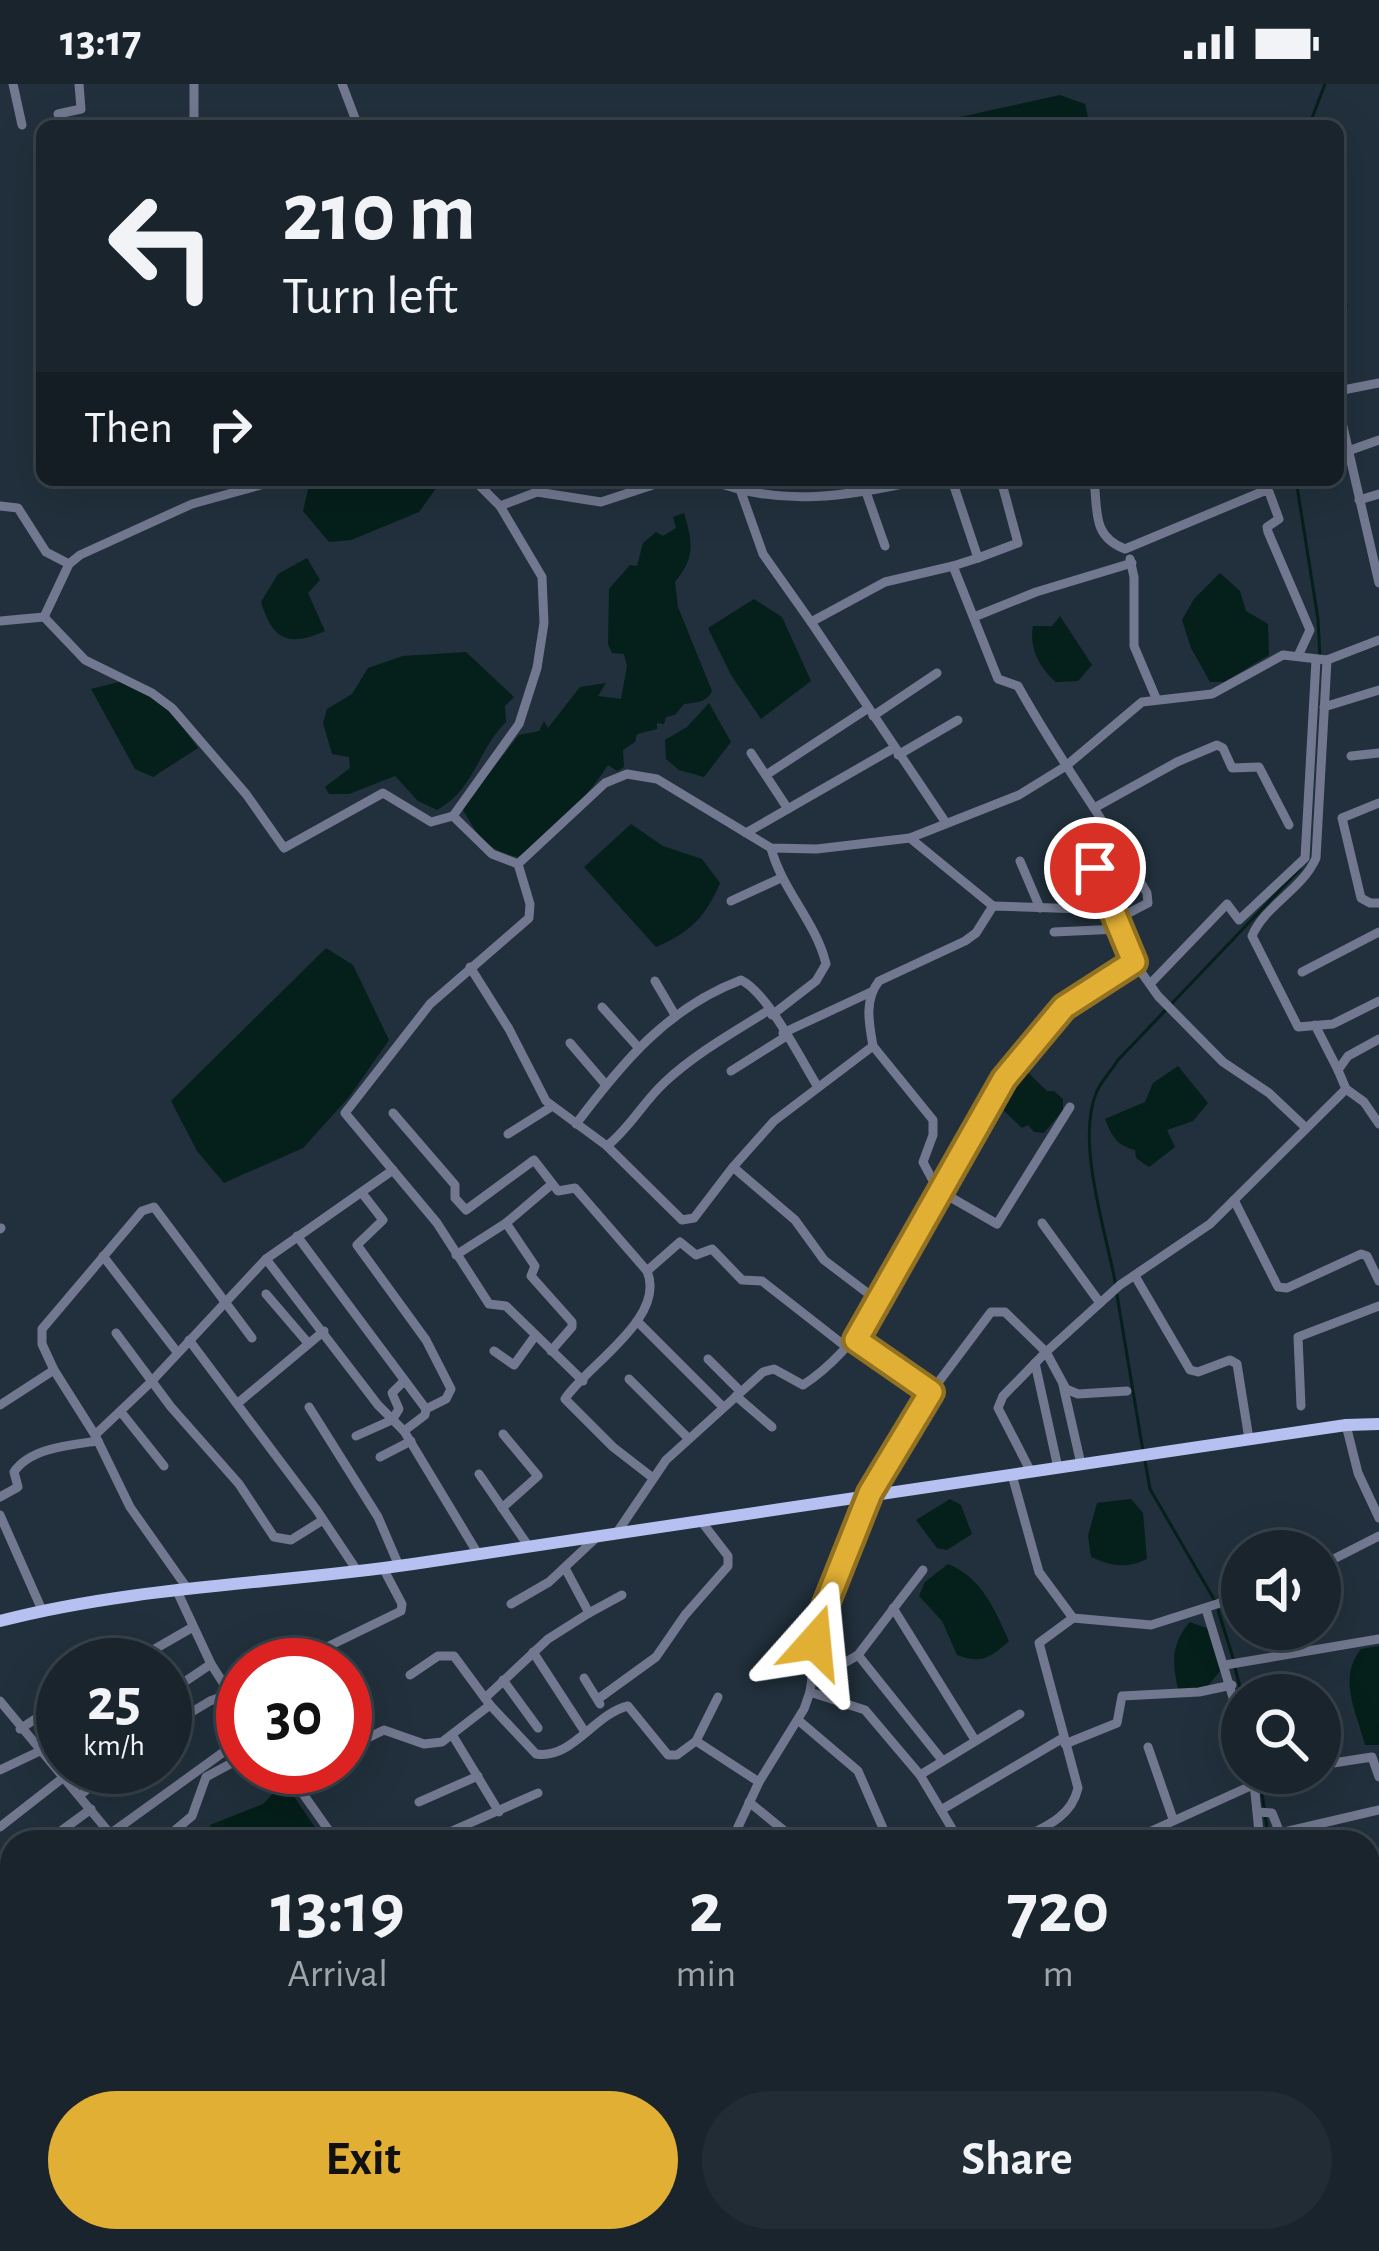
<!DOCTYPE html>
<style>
body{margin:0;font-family:"Alegreya Sans",sans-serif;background:#222c35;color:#f1f3f6;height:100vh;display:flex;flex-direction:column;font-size:45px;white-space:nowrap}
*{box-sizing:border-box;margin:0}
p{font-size:39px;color:#9fa4aa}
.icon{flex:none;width:66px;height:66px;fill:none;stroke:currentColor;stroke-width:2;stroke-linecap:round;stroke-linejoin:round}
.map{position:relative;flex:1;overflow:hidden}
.sheet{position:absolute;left:0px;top:1746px;width:1380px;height:423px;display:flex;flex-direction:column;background:#19242d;border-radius:36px 36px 0 0;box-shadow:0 12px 48px #0002,0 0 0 3px #374149}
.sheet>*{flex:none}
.banner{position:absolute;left:36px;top:36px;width:1308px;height:366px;border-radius:18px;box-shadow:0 12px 48px #0002,0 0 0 3px #374149;background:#19242d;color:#f1f3f6;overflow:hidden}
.fabs{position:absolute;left:1221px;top:1446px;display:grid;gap:24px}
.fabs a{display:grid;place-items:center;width:120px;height:120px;border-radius:50%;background:#19242d;box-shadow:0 12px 48px #0002,0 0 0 3px #374149;font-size:60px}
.speed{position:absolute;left:36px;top:1554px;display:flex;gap:24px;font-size:60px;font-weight:700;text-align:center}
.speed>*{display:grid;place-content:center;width:156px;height:156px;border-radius:50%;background:#19242d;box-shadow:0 12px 48px #0002,0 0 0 3px #374149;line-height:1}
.speed small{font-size:30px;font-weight:400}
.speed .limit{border:18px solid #d22;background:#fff;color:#111}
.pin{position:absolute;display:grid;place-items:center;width:102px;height:102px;color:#fff;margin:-51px;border:6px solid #fff;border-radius:50%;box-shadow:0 3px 12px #0007}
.me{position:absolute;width:132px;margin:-66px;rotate:18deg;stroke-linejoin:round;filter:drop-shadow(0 0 9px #0008)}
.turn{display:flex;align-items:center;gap:42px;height:252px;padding:0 48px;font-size:54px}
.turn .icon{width:156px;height:156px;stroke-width:2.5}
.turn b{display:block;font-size:84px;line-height:102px}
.then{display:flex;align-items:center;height:114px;padding:0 48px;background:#0003;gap:24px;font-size:45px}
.eta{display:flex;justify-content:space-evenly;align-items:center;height:204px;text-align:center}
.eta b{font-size:72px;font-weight:700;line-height:84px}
.primary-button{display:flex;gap:24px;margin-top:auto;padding:24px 48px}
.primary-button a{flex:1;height:138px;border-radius:72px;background:#e1af34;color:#111;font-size:48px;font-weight:700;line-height:138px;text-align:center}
.primary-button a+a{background:#222c35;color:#f1f3f6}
.status{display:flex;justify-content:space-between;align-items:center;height:84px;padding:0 60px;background:#19242d;direction:ltr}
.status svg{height:33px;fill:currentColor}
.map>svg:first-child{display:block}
</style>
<div class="status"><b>13:17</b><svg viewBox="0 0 49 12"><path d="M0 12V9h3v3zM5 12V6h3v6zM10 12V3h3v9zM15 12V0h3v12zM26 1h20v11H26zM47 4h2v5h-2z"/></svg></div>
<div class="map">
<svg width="1379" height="2167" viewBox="0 0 1379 2167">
<rect width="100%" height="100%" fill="#21303c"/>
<!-- water -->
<g fill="#051f1a">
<polygon points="1060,11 1085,20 1090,42 919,42"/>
<polygon points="319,396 442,396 419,428 351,456 329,458 303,427 309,401"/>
<path d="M684,429C693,459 695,474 675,498L678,523L712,607C707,618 696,619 684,620L675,631L666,633L664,640L657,639V645L637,650L635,658L623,666L624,683L617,687L608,681C585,717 552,748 518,773C485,765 478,752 462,724L519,651L539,647L544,637L548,644L580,603L606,599L598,612L621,615L627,582L624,570L612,569L608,560L609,505L630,481L637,482L643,459L656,448L663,452L676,444L673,433Z"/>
<path d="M307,474L320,496L308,509L325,547C289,563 273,557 261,518L278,490Z"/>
<polygon points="1220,489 1240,507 1246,527 1268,540 1269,571 1224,598 1210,598 1191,564 1182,536 1194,515"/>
<polygon points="754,515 782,533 811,597 761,635 731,591 708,544"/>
<path d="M1060,532L1092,581L1078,597L1056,598C1039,583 1029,564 1033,542H1052Z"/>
<path d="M466,568L514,613L505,622L506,638C478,665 475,705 437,726L418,717L395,692L349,710H329L325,703L350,684L349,673L332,670L323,639L327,625L352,610L368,584L403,572Z"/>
<polygon points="123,597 166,621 198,664 153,693 135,685 91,605"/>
<polygon points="709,619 731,658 704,693 679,686 666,675 665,656 687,643"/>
<path d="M631,740L663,762L702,775L720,799C706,833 689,849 656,863L584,783Z"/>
<polygon points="326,864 353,881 389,956 349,1013 303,1064 224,1099 197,1067 171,1017"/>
<polygon points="1020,981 1047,1007 1054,1007 1063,1015 1063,1026 1044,1049 1034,1048 1028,1041 1022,1044 993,1016"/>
<path d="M1178,982L1208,1019L1193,1037L1167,1046L1175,1063L1149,1083L1136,1074L1135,1066C1116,1061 1112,1052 1105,1035L1145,1018L1153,999Z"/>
<polygon points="950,1415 961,1421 972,1450 947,1466 937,1464 916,1436"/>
<path d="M1131,1415L1143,1429L1147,1475C1127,1485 1111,1482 1091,1473L1088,1452L1097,1419Z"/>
<path d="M948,1480C982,1494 994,1524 1009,1557C990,1574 982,1580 957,1571L942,1537L919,1512L925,1498Z"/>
<path d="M1190,1538L1209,1545L1221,1586L1206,1604L1178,1605C1172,1577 1171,1560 1190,1538Z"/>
<path d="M1379,1562V1661H1365C1357,1629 1337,1594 1361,1565Z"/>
<polygon points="284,1698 325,1758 215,1758 210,1741 263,1720"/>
</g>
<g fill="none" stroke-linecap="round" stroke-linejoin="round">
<!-- stream -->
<g stroke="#051f1a" stroke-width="3">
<polyline points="1309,42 1325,0"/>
<polyline points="1338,182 1346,221 1338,263"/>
<polyline points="1296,396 1318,535 1320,574"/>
<path d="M1116,1202C1106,1147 1075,1057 1097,1007C1102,996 1112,986 1118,976L1300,785"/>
<polyline points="1117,1211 1143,1367"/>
<polyline points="1145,1377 1150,1405 1215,1517"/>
<polyline points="1218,1526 1233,1574"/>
<polyline points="1235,1584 1242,1611"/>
<polyline points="1260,1695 1269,1758"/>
<polyline points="1260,2157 1261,2167"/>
</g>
<!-- minor -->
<g stroke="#72788f" stroke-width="9">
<polyline points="13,0 22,41"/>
<polyline points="342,0 358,42"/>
<polyline points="58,30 81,25 79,0"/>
<polyline points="194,42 194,0"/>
<polyline points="1338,307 1379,299"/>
<polyline points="1338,321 1379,499"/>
<polyline points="1348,367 1379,356"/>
<polyline points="474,396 500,422 537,408 601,418 668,396"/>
<path d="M711,396C781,424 850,412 921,396"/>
<path d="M1094,396C1098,428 1092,452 1125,465L1264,407L1269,408L1279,435L1267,443L1268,448L1310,546L1298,572"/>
<polyline points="741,408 763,470 811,538"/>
<polyline points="866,408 885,462"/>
<polyline points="1359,416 1379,410"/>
<polyline points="0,422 18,424 46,468 69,480"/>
<polyline points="500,422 542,493 544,539 537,584 519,640 453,732 492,770 518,780 605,699 627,690 657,695 771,764 817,765 910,754 1019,711 1066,682 1142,618 1212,610 1283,571 1327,576 1379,556"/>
<polyline points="978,474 1018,459 1001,396"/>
<polyline points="1130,475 1134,493 1134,562 1156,614"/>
<polyline points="44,533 85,576 152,609 172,624 246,710 284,764 383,709 431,738 453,732"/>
<polyline points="44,533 69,480 80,471 192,420 279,396"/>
<polyline points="974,533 1036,508 1132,479"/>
<polyline points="0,537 44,533"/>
<path d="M1327,576L1316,774C1302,806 1265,821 1252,852L1298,943L1333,940L1379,917"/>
<polyline points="1324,623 1379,606"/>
<polyline points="873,632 937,589"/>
<polyline points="751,669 788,725"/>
<polyline points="898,671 958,636"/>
<polyline points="1351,672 1379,669"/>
<polyline points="766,691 867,625"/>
<polyline points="1379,719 1342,734 1361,814 1370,819 1379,819"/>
<polyline points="1096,723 1177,678 1217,661 1223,664 1232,684 1259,683 1289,741"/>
<polyline points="946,739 811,538 885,498 953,482"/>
<polyline points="746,749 894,664"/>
<polyline points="910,754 993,822"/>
<polyline points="1083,759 1114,826"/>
<path d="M771,764C782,806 816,838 826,880L816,897L772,931"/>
<polyline points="1020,777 1040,824"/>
<polyline points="518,780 530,820 529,834 430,920 345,1029 437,1139 489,1220 506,1222 583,1297"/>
<polyline points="731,817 781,794"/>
<polyline points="1117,835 1134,878 1158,912 1223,978 1269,1009 1305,1043"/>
<polyline points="1054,848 1119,845"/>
<polyline points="470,883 509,945 546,1017 607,1062 682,1136 694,1134 733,1083 795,1136 824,1176 878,1217"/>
<polyline points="1302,888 1379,848"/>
<polyline points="655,897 675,931"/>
<polyline points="1150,900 1227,820 1239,836 1305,774 1316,576"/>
<polyline points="602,923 637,962"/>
<polyline points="1315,941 1338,986"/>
<polyline points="783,949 871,908"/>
<polyline points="570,959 606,1001"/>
<polyline points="731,987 785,953"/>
<polyline points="1346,1005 1338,986 1348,972 1379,955"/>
<path d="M1070,1023L997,1140L938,1106C980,1044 1009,976 1064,923C1084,904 1110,891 1134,878"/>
<polyline points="393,1029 455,1101 455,1114 466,1126 534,1076 558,1107 575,1104 647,1187 680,1158 696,1171 712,1165 742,1196 762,1197 845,1262"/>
<path d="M576,1040C622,979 667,924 741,896C768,909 801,976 818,1003"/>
<polyline points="508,1050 551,1023"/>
<path d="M607,1062C631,1043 643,1018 665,998C696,969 734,948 769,926"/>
<path d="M733,1083L774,1037L873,962C869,939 864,916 879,897L965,857L976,849L993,822L1114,826L1117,835L1148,819L1147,809C1106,738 1057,673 1018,602L998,595L953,482L978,474L952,396"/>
<polyline points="362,1109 383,1136 357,1161 426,1256 451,1305 446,1315 426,1325"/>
<polyline points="1234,1116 1278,1203 1287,1204 1361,1170 1367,1172 1379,1197"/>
<polyline points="506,1139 535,1182 531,1192 572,1238 572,1243 551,1267"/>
<polyline points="1042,1139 1100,1219"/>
<polyline points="0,1145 1,1144"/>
<polyline points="297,1152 426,1325 425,1331 404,1347"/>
<polyline points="456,1171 506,1139 552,1100"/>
<polyline points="103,1172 177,1268"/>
<polyline points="266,1175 378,1321 404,1347 478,1470"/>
<path d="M647,1187C667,1234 586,1282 565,1315L613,1363L653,1394"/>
<polyline points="1135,1192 1190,1286 1198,1288 1230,1276 1237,1280 1249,1355"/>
<polyline points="266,1210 308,1259"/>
<polyline points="637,1237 723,1323"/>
<polyline points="116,1249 171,1323 239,1400 274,1453 291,1456 323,1436"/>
<polyline points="189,1256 316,1425 356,1485"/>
<polyline points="856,1256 931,1308"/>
<polyline points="494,1267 514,1281 535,1252"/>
<polyline points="708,1275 740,1307"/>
<polyline points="1035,1279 1058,1384"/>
<polyline points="629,1295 688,1354"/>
<polyline points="1063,1301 1081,1380"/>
<polyline points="736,1312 772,1343"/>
<polyline points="238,1319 324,1247"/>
<polyline points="0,1321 54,1286"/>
<polyline points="1301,1322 1298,1253 1379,1222"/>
<polyline points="309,1323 378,1433 399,1482"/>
<polyline points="121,1328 164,1382"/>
<polyline points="1346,1341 1358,1389 1379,1434"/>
<polyline points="95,1351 151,1298 266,1175 393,1086"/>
<polyline points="356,1352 392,1336 399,1325 392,1309 403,1298"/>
<polyline points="380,1373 411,1357"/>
<polyline points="1031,1388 998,1324 1003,1312 1046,1268 1120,1201 1210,1140 1346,1005 1364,1018 1379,1040"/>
<polyline points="479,1390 529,1463"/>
<polyline points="1012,1391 1039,1488 1073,1534 1151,1541 1242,1512"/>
<path d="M0,1413L18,1403L14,1388C30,1364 70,1361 98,1357"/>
<polyline points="502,1424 538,1392 503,1350"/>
<polyline points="0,1431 42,1526"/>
<path d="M618,1447L666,1376L763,1288L774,1285L803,1301C869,1258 904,1176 938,1106L923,1078L933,1051V1036L873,962"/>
<polyline points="1320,1482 1379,1452"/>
<polyline points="565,1484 589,1529 622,1511"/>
<polyline points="187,1504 130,1423 95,1351 54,1286 42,1260 42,1245 142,1127 154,1123 252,1254"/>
<polyline points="176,1505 211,1580 243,1630"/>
<polyline points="511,1520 549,1498 597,1453"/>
<polyline points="893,1524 975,1656"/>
<polyline points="1206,1525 1242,1643"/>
<polyline points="533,1568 585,1648"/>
<polyline points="858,1571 942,1676"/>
<polyline points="127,1581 193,1543"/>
<polyline points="290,1581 401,1527 402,1520 383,1484"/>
<polyline points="1225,1581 1379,1555"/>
<polyline points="814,1583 839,1582 858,1571 923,1486"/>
<path d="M410,1591L438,1572H454L490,1621L536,1670C572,1676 594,1630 628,1622L668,1671H677L696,1657L759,1698"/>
<polyline points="584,1594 600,1620"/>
<polyline points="503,1596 538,1644"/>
<polyline points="810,1608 865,1626 920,1691 960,1758"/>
<polyline points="165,1611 211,1580"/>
<polyline points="485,1614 548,1555 589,1529"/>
<polyline points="598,1615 656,1573 685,1531 728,1482 728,1472 701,1437"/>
<polyline points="0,1617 117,1758"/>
<polyline points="798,1636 858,1687 889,1758"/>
<polyline points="165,1644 210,1617 243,1605"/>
<polyline points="20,1645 63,1617"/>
<polyline points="453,1652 499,1728"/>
<polyline points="696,1657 718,1613"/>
<polyline points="1065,1660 1117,1639 1122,1612 1199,1608 1232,1601"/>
<polyline points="1148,1663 1173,1735"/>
<polyline points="345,1665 384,1646 424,1660 442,1658 490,1621"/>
<polyline points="1320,1681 1372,1673 1379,1693"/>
<polyline points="284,1683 337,1758"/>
<polyline points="0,1686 40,1667"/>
<polyline points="1253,1689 1260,1758"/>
<polyline points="920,1691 1020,1630"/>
<polyline points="292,1693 311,1683"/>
<polyline points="1255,1694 1279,1689"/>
<polyline points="80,1711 116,1683"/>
<polyline points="419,1718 478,1692"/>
<polyline points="749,1718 798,1758"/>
<polyline points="941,1726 1063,1654"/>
<polyline points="1258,1728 1272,1729 1280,1749 1379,1726"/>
<polyline points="0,1743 64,1693"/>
<polyline points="110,1750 243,1654"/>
<polyline points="46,1758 91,1725"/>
<polyline points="161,1758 192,1732 206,1693 243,1673"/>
<polyline points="427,1758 538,1709"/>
<polyline points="731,1758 759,1698 804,1625 810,1608 820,1535 870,1409 931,1308 991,1228 1005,1228 1046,1268 1066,1305 1078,1310 1127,1307"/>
<path d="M1015,1758C1042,1744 1071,1735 1078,1704L1039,1559L1073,1534"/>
<polyline points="1127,1758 1255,1700"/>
<polyline points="1368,1785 1379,1782"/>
<polyline points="1368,1842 1379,1839"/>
<polyline points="0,1892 12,1889"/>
<polyline points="1368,1892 1379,1891"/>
<polyline points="0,1948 12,1943"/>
<polyline points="0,1974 12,1971"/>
<polyline points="1368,1988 1379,1988"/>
<polyline points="0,2034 12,2032"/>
<polyline points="61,2157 64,2167"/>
<polyline points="232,2157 237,2167"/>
<polyline points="420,2157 424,2167"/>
<polyline points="483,2157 498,2167"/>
<polyline points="537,2157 544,2167"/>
<polyline points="641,2157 643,2167"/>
<polyline points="794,2157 795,2167"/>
<polyline points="849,2157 853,2167"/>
<polyline points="906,2157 910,2167"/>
<polyline points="945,2157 949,2167"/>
<polyline points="987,2157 992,2167"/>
<polyline points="1019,2157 1023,2167"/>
<polyline points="1125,2157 1126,2167"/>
<polyline points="1253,2157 1253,2167"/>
<polyline points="284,2167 308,2157"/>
<polyline points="435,2167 441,2157"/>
</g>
<!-- major -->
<path stroke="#b6c1f2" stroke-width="12" d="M0,1537C135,1502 276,1500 413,1480C724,1434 1035,1386 1346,1341L1379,1340"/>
</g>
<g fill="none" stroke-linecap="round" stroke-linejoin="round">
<!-- route casing -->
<g stroke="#927222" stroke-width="30">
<polyline id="route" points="815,1558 820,1535 870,1409 931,1308 856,1256 1004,995 1064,923 1134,878 1095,784"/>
</g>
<!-- route -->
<use href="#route" stroke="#e1af34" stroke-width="21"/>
</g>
</svg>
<div class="fabs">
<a><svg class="icon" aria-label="sound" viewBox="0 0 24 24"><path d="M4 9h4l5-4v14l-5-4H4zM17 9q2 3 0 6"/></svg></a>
<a><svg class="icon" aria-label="search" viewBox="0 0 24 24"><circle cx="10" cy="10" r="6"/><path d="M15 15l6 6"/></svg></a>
</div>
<div class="speed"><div>25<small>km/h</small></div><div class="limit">30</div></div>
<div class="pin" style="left:1095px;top:784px;background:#d93025"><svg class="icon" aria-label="arrive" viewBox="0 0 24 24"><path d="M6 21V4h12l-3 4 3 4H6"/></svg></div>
<svg class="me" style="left:815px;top:1558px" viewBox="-20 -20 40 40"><path d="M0-17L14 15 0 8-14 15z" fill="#e1af34" stroke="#fff" stroke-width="4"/></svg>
<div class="banner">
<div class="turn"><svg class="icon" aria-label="left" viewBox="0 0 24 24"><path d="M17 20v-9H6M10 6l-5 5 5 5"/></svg><div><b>210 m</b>Turn left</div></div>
<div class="then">Then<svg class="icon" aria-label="right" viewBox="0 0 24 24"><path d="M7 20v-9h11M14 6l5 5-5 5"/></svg></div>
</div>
<section class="sheet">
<div class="eta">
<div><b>13:19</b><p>Arrival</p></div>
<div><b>2</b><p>min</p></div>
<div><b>720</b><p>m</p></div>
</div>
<div class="primary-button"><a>Exit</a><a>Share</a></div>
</section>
</div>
